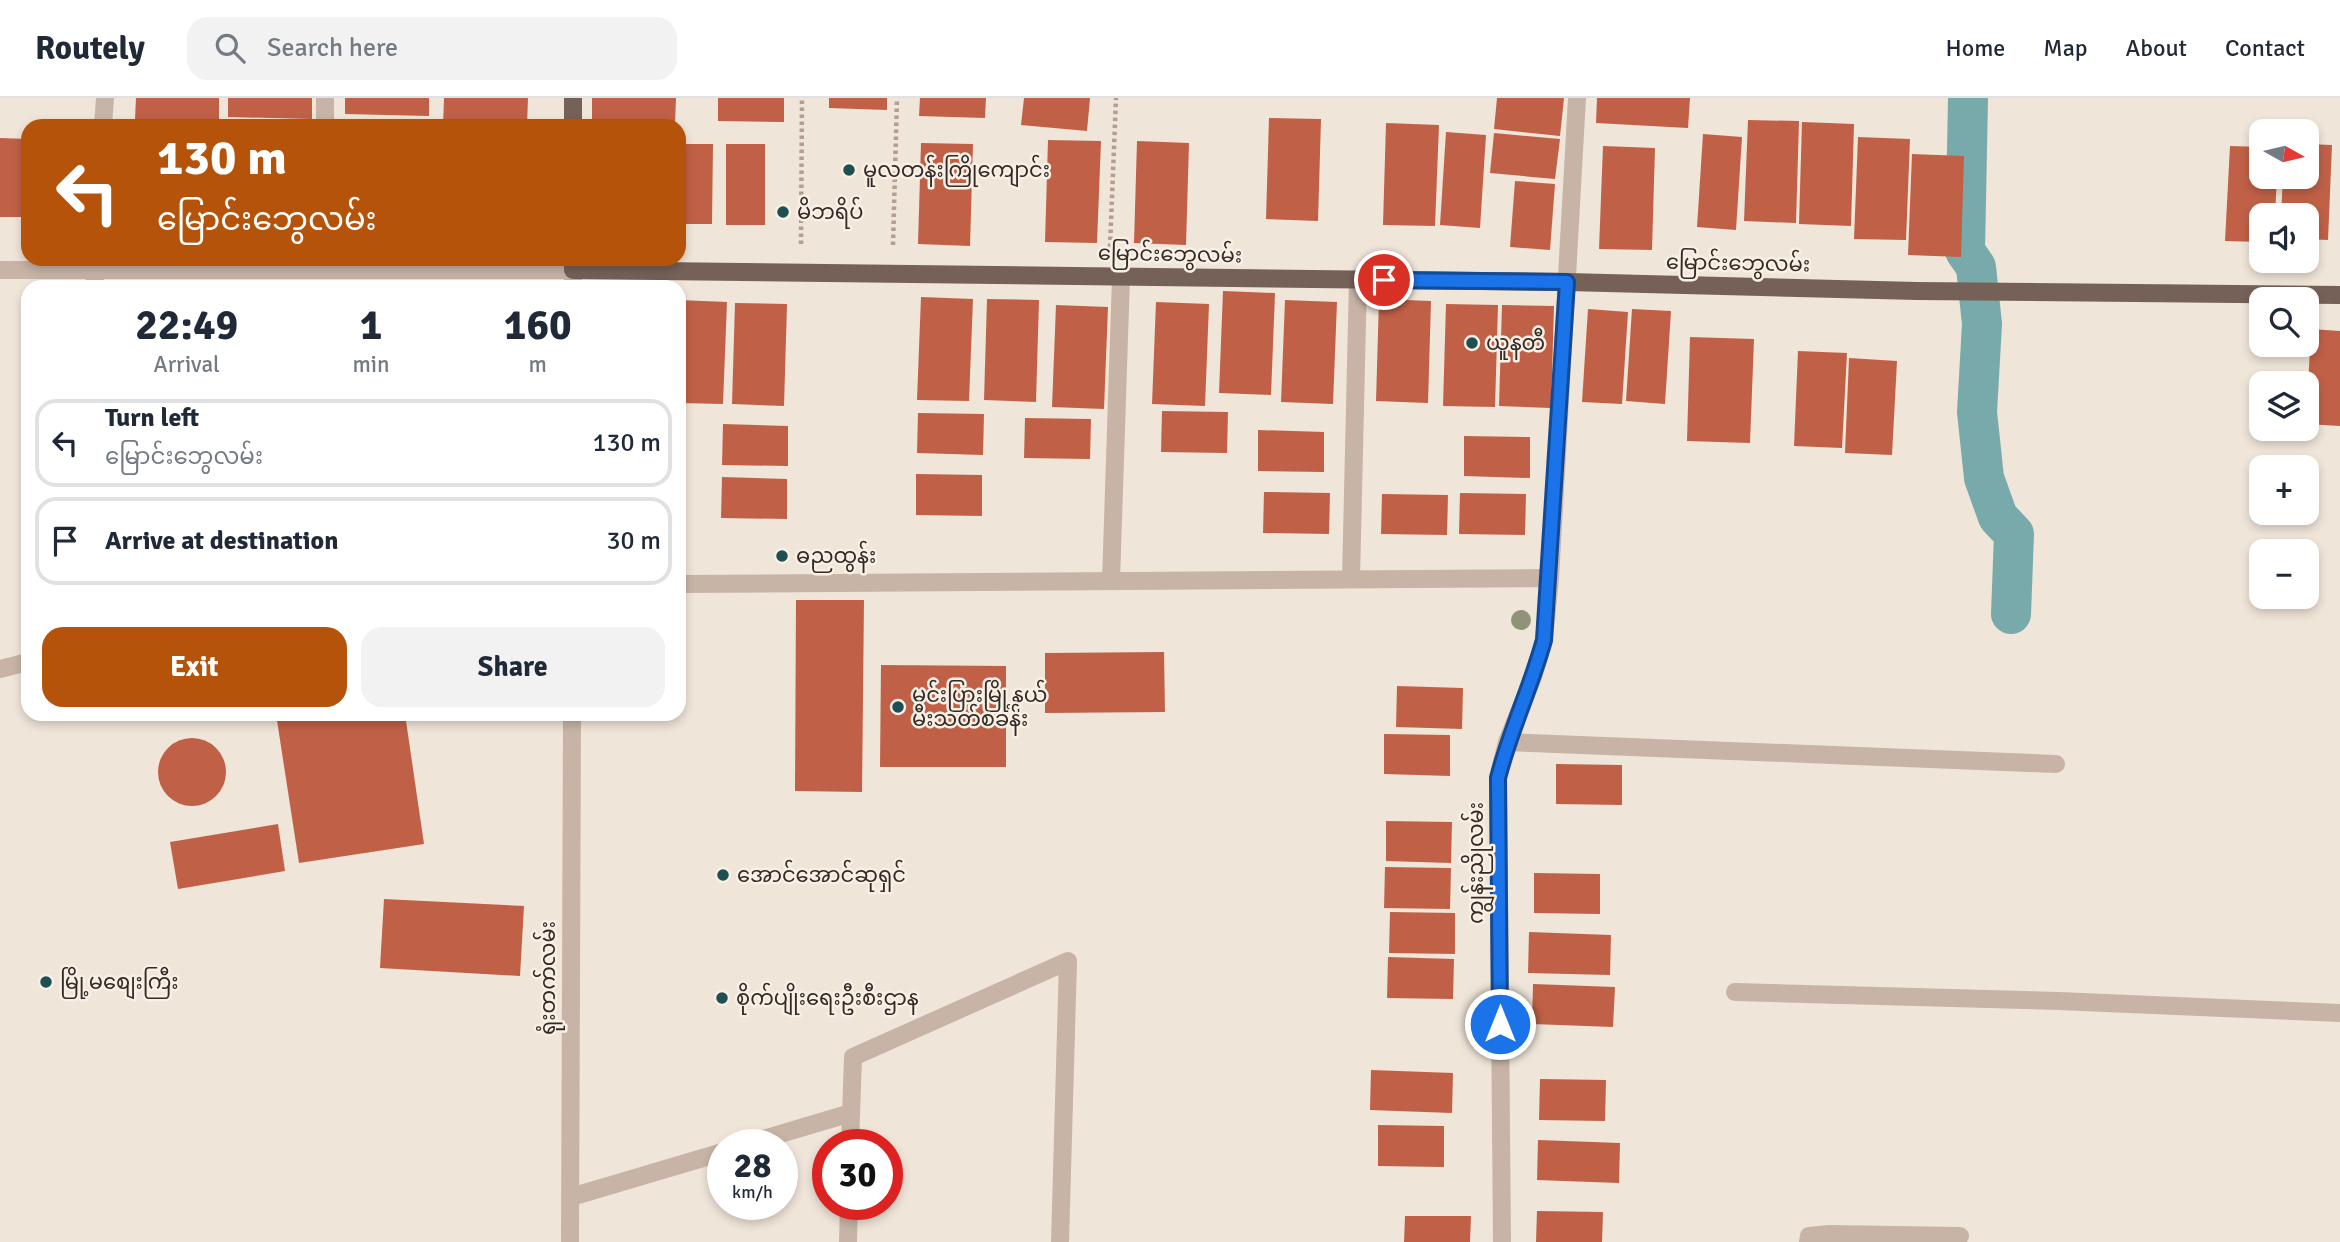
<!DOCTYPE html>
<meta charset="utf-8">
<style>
body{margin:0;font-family:Signika,"Noto Sans Myanmar",sans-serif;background:#f2f2f3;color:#1f2937;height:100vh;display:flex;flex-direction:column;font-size:26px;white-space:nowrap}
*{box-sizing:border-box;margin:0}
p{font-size:23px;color:#747a83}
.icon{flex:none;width:38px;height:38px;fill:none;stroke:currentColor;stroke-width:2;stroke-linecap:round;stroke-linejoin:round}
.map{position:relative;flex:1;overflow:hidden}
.details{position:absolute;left:21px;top:182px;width:665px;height:441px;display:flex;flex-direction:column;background:#fff;border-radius:21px;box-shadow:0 4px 10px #0003}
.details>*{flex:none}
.banner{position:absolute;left:21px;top:21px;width:665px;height:147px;border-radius:21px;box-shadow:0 4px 10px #0003;background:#b45309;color:#fff;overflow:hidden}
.needle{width:46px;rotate:98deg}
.controls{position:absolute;left:2249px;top:21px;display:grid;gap:14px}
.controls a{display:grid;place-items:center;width:70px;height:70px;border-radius:14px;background:#fff;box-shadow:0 4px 10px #0003;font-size:35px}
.speed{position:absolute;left:707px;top:1031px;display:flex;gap:14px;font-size:35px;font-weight:700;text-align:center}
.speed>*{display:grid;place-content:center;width:91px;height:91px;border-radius:50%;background:#fff;box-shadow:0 4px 10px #0003;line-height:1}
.speed small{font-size:18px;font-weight:400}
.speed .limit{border:10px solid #d22;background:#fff;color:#111}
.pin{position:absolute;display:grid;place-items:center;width:60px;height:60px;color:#fff;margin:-30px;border:4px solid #fff;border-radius:50%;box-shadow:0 2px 7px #0007}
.me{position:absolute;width:77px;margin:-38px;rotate:0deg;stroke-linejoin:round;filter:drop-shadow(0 0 5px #0008)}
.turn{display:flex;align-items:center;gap:24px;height:147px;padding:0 21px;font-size:32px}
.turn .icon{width:91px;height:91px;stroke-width:2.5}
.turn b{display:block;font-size:49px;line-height:60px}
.eta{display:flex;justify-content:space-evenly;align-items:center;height:119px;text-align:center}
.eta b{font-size:42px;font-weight:700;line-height:49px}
.button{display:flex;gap:14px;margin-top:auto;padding:14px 21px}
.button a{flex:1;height:80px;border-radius:21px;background:#b45309;color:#fff;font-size:28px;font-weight:700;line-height:80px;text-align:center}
.button a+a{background:#f2f2f3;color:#1f2937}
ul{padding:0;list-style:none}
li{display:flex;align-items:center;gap:21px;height:88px;margin:0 14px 10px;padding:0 7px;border:4px solid #e0e1e3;border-radius:21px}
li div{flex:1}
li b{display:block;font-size:26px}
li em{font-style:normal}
header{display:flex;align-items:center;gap:42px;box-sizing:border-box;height:98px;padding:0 35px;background:#fff;border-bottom:2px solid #e0e1e3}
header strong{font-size:33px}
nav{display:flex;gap:38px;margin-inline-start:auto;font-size:24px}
.search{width:490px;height:63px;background:#f2f2f3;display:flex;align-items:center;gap:18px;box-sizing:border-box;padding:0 24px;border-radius:21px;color:#747a83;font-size:26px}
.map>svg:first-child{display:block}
</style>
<header>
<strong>Routely</strong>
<div class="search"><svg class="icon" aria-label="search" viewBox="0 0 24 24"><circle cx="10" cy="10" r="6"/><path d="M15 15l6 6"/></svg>Search here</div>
<nav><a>Home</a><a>Map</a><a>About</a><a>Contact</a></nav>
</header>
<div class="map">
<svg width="2340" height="1144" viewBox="0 0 2340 1144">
<rect width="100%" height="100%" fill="#f0e5d9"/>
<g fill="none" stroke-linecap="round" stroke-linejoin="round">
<!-- canal -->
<polyline stroke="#79aaab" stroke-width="40" points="1968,0 1965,153 1976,169 1982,226 1977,314 1984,380 1998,419 2014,436 2011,516"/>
</g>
<!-- building -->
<g fill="#c06147">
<polygon points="136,0 219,0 219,23 135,21"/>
<polygon points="228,0 312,0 312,21 228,19"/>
<polygon points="345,0 429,0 429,18 345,16"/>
<polygon points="444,0 528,0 527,28 443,28"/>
<polygon points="592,0 676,0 675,27 592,25"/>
<polygon points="718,0 784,0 784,24 718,23"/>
<polygon points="829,0 887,0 887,12 829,10"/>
<polygon points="920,0 986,0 985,20 919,18"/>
<polygon points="1024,0 1090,0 1087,33 1021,27"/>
<polygon points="1497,0 1564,0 1560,38 1494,31"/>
<polygon points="1597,0 1690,0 1688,30 1596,25"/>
<polygon points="1269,20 1321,21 1318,123 1266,121"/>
<polygon points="1748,22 1799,23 1796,125 1744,123"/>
<polygon points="1802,24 1854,26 1851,128 1799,126"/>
<polygon points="1386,25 1439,27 1435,128 1383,127"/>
<polygon points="1446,34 1486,37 1480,130 1440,127"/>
<polygon points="1494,35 1560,41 1555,81 1490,75"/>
<polygon points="1703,36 1742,39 1736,132 1697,129"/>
<polygon points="1858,39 1910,41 1906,142 1854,141"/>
<polygon points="0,40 28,41 28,119 0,119"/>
<polygon points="1048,42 1101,43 1097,145 1045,144"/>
<polygon points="1137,43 1189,45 1186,147 1134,145"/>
<polygon points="921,45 973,46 970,148 918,146"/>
<polygon points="679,46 713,46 712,126 679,126"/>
<rect x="726" y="46" width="39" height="81"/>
<polygon points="2306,46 2332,47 2328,142 2306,141 2306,117 2281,117 2283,79 2306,79"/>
<polygon points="1603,48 1655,50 1652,152 1599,151"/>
<polygon points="2230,48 2261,49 2261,79 2277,79 2275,117 2261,117 2261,144 2225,143"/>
<polygon points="1912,56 1964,58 1961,159 1908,157"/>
<polygon points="1515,83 1555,86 1550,152 1510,149"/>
<polygon points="1223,193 1275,195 1271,297 1219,295"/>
<polygon points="921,199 973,201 969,303 917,302"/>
<polygon points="987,201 1039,202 1036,304 984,302"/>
<polygon points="1379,201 1431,203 1428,305 1376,303"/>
<polygon points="679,202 727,204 723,306 679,305"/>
<polygon points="1285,202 1337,204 1333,306 1281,304"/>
<polygon points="1156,204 1209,206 1205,308 1152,306"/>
<polygon points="735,205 787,206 784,308 732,306"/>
<polygon points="1446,206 1498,207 1495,309 1443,308"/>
<polygon points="1056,207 1108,209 1104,311 1052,309"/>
<polygon points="1502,207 1554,208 1551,310 1499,308"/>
<polygon points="1588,211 1628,214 1622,306 1582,304"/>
<polygon points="1632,211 1671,213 1665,306 1626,303"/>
<polygon points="2311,231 2340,233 2340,328 2306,326"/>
<polygon points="1690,239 1754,241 1750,345 1687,343"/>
<polygon points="1798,253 1847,255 1842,350 1794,348"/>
<polygon points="1849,260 1897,263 1892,357 1845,355"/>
<polygon points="1162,313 1228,314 1227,355 1161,354"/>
<polygon points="918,315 984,316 983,357 917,355"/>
<polygon points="1025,320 1091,321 1090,361 1024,360"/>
<polygon points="723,326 788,328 788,368 722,367"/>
<polygon points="1258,332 1324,334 1324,374 1258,373"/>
<polygon points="1464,338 1530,339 1530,380 1464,378"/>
<polygon points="916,376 982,377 982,418 916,417"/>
<polygon points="722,379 787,381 787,421 721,420"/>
<polygon points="1264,394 1330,395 1329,436 1263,435"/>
<polygon points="1460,395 1526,396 1525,437 1459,436"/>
<polygon points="1382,396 1448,397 1447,437 1381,436"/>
<polygon points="796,502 864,502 862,694 795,693"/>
<polygon points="1164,554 1165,614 1045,615 1045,555"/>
<polygon points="881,567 1006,568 1006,669 880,669"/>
<polygon points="1397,588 1463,590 1462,631 1396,629"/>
<polygon points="276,616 405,616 424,746 299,765"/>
<polygon points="1384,636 1450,637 1450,678 1384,676"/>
<circle cx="192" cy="674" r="34"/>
<polygon points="1556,666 1622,667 1622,707 1556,706"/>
<polygon points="1386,723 1452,724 1451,765 1386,763"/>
<polygon points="278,726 285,773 178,791 170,744"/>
<polygon points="1385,769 1451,770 1450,811 1384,810"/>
<polygon points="1534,775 1600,776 1600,816 1534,815"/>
<polygon points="384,801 524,808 520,878 380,870"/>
<polygon points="1390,814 1455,815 1455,856 1389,855"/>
<polygon points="1529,834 1611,837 1610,877 1528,875"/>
<polygon points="1388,859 1454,861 1453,901 1387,900"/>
<polygon points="1533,886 1615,889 1613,929 1532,926"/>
<polygon points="1371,972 1453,975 1452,1015 1370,1012"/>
<polygon points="1540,981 1606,982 1605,1023 1539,1022"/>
<polygon points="1378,1027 1444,1028 1444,1069 1378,1068"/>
<polygon points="1538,1042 1620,1045 1619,1085 1537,1082"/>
<polygon points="1537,1113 1603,1114 1602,1144 1536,1144"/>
<polygon points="1405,1118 1471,1118 1470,1144 1404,1144"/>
</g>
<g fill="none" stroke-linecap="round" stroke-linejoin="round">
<!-- path -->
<g stroke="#b39e90" stroke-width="4.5" stroke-dasharray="3.5 3.5" stroke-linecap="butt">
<polyline points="801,146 802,0"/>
<polyline points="893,147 897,0"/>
<polyline points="1110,149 1116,0"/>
</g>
<!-- street -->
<g stroke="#c7b4a6" stroke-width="18">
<polyline points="325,0 325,28"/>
<polyline points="103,28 105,0"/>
<polyline points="0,172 573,172 573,189"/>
<polyline points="94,189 97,161"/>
<polyline points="1351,481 1358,181"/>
<polyline points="1111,483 1121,179"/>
<polyline points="679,486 1550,480"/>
<polyline points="0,571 28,564"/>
<polyline points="1507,644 2056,666"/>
<polyline points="1735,894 2059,903 2340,915"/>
<polyline points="746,1046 851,1015"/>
<polyline points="850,1046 853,959 1068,863 1060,1144"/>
<polyline points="571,1099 723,1054"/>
<polyline points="570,1144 572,616"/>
<polyline points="848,1144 849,1106"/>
<polyline points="1502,1144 1498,680 1507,644 1533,579 1544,542 1550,480 1577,0"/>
<polyline points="1808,1144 1809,1138 1829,1136 1960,1138"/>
</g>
<!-- primary -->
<g stroke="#756158" stroke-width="18">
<polyline points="573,28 573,0"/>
<polyline points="573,161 573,172 1568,184 1917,193 2340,197"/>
</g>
</g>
<!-- trees -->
<circle fill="#919379" cx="1521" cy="522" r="10"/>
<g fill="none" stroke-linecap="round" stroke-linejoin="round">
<!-- route casing -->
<g stroke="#114b97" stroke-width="18">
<path id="route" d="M1384,182L1567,184L1544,542C1531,589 1510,633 1498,680L1500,926"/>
</g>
<!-- route -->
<use href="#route" stroke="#1a73e8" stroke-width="12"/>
</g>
<!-- markers -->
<g fill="#1e5053" stroke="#f8efe5" stroke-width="2.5">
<circle cx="849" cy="72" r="7"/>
<circle cx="783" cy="114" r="7"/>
<circle cx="1472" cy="245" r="7"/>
<circle cx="782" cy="458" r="7"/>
<circle cx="898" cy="609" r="7"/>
<circle cx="723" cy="777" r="7"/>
<circle cx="46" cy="884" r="7"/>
<circle cx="722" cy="900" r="7"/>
</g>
<g text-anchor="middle" stroke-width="5" stroke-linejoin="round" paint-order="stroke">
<!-- poi labels -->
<g font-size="21" fill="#332a26" stroke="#f8efe5" text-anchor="start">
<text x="863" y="79">မူလတန်းကြိုကျောင်း</text>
<text x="797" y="121">မိဘရိပ်</text>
<text x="1486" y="252">ယူနတီ</text>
<text x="796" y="465">ဓညထွန်း</text>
<text x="912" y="604">မင်းပြားမြို့နယ်<tspan x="912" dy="24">မီးသတ်စခန်း</tspan></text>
<text x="737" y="784">အောင်အောင်ဆုရှင်</text>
<text x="60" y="891">မြို့မစျေးကြီး</text>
<text x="736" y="907">စိုက်ပျိုးရေးဦးစီးဌာန</text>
</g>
<!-- street labels -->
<g font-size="21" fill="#332a26" stroke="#f8efe5">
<text transform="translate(1170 156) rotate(1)" y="7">မြောင်းဘွေလမ်း</text>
<text transform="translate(1738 165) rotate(1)" y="7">မြောင်းဘွေလမ်း</text>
<text transform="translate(1476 765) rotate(-90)" y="7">ကျွန်းညိုလမ်း</text>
<text transform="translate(548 880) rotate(-90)" y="7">ရုံးတက်လမ်း</text>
</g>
</g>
</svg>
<div class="controls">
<a><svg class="needle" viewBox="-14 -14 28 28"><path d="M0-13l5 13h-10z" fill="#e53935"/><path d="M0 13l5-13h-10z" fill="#747a83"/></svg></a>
<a><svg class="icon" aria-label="sound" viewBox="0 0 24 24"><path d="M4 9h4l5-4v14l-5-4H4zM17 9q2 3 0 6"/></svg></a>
<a><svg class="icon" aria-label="search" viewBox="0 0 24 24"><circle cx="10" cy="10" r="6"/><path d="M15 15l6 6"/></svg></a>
<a><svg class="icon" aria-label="layers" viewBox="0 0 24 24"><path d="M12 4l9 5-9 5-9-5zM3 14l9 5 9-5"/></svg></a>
<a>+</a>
<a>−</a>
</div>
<div class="speed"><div>28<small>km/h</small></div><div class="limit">30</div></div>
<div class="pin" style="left:1384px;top:182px;background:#d93025"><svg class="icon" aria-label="arrive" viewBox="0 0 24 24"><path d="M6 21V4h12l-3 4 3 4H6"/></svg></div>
<svg class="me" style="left:1500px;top:926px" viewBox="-20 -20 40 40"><circle r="17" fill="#1a73e8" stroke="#fff" stroke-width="3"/><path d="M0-11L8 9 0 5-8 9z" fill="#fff"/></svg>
<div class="banner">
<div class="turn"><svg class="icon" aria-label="left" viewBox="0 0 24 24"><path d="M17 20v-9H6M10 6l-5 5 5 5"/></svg><div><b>130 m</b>မြောင်းဘွေလမ်း</div></div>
</div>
<section class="details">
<div class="eta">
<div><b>22:49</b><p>Arrival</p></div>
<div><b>1</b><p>min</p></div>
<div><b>160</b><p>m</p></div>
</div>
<ul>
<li><svg class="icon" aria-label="left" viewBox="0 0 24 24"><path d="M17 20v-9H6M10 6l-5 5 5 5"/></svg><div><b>Turn left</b><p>မြောင်းဘွေလမ်း</p></div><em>130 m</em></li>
<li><svg class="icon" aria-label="arrive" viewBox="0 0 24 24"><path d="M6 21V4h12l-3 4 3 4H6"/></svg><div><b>Arrive at destination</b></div><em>30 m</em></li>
</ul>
<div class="button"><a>Exit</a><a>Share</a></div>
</section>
</div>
